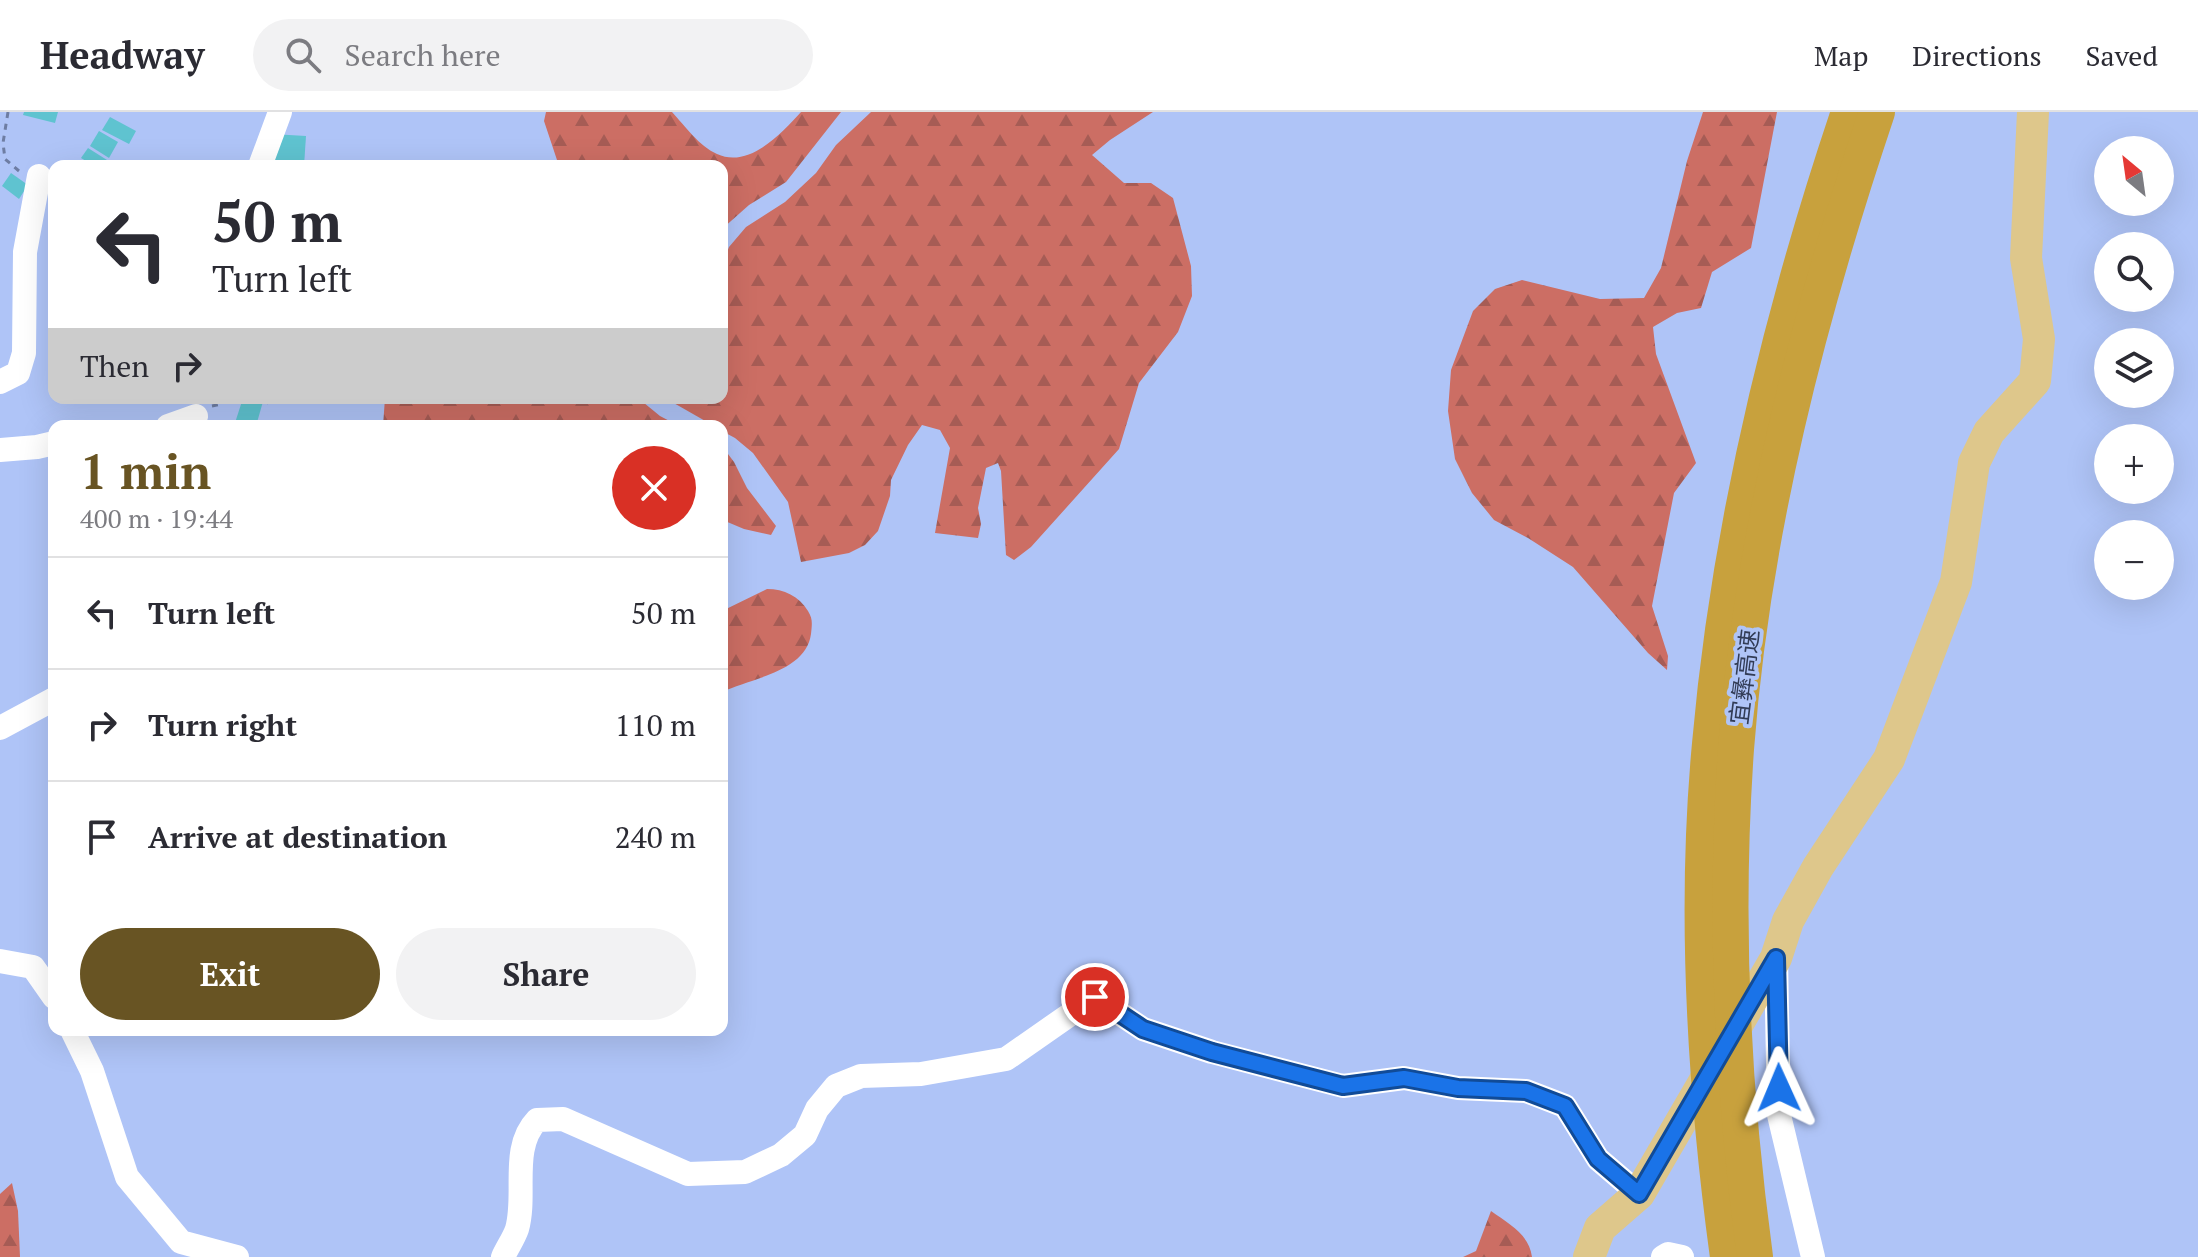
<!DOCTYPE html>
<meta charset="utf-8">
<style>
body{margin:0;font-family:"PT Serif","Noto Sans SC",serif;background:#f2f2f3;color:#2b2b33;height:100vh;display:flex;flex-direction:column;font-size:30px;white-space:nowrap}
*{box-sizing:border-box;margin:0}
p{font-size:26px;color:#7c7c81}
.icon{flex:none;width:44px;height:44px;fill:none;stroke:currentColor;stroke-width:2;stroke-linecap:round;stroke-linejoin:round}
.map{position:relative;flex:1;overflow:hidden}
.sheet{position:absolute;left:48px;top:308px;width:680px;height:616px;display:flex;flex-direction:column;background:#fff;border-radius:16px;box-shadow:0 8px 32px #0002}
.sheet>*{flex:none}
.guide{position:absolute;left:48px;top:48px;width:680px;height:244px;border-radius:16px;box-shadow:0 8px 32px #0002;background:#fff;color:#2b2b33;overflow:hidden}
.needle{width:52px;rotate:331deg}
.tools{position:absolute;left:2094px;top:24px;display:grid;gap:16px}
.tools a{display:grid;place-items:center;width:80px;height:80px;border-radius:50%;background:#fff;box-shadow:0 8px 32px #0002;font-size:40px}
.pin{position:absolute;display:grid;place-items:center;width:68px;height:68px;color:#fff;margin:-34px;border:4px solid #fff;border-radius:50%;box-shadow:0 2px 8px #0007}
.me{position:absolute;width:88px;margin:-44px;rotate:359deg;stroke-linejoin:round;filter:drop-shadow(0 0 6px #0008)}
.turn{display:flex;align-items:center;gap:28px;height:168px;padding:0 32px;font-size:36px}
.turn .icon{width:104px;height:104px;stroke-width:2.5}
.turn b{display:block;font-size:56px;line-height:68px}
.then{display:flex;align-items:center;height:76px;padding:0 32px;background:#0003;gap:16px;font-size:30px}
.round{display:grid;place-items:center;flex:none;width:84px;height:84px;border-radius:42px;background:#f2f2f3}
.headline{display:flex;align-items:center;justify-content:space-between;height:136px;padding:0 32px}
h1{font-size:48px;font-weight:700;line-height:60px;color:#685423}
.cta{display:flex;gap:16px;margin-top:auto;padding:16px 32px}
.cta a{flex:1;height:92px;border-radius:48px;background:#685423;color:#fff;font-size:32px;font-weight:700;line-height:92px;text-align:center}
.cta a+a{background:#f2f2f3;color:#2b2b33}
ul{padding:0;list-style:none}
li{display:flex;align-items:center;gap:24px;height:112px;padding:0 32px;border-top:2px solid #e1e1e2}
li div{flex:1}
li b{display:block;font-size:30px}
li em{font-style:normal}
header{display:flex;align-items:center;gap:48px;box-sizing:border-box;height:112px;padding:0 40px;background:#fff;border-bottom:2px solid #e1e1e2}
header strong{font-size:38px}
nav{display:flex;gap:44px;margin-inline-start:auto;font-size:28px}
.search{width:560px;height:72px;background:#f2f2f3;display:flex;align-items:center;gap:20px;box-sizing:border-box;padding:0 28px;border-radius:44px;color:#7c7c81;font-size:30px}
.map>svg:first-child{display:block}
</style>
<header>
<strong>Headway</strong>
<div class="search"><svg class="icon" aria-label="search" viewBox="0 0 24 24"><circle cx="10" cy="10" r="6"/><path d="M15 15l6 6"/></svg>Search here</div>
<nav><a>Map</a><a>Directions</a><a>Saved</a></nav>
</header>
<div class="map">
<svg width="2198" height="1145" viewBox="0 0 2198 1145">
<defs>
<pattern id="forest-firs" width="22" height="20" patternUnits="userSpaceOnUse" patternTransform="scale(2)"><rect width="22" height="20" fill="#cc6e64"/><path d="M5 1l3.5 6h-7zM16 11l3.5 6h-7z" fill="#a65c55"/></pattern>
</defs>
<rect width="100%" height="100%" fill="#afc4f7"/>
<!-- forest -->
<g fill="url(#forest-firs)">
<path d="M546,0H672C685,14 699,34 717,42C749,57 782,21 801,0H841L786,70L749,93L722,117V54H559L544,9Z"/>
<polygon points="871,0 1153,0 1110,28 1092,43 1124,71 1151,71 1173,86 1191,154 1192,184 1178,220 1139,271 1119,337 1031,435 1014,448 1006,443 1001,359 998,351 986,356 978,396 981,412 978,426 935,421 950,336 940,318 922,313 908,333 891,368 890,384 878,419 865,433 849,441 801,450 788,390 753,341 735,326 722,319 722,314 714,314 665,286 722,286 722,153 729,135 746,115 785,90 816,61 836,33"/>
<polygon points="1703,0 1777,0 1751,136 1712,160 1701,196 1677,201 1653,215 1656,242 1696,351 1674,381 1652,494 1668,544 1667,558 1648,541 1573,455 1528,426 1494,408 1472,381 1455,347 1448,299 1451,258 1473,199 1495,177 1522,168 1600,187 1644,186 1661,156 1687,49"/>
<polygon points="385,286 638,286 660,304 679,314 383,314"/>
<polygon points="722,334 734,350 747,376 776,414 771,423 744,417 725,409 722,415"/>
<path d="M767,477C784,477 799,484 808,499C813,507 812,512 811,522C806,560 751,566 722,580V499Z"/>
<polygon points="12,1071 18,1099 20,1145 0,1145 0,1082"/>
<path d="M1491,1099C1509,1112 1529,1122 1532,1145H1463L1476,1139Z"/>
</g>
<!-- building -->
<g fill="#5fc3d0">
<polygon points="24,0 58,0 55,11 23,3"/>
<polygon points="110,5 136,19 129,32 102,18"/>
<polygon points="99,19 118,30 109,46 90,34"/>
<polygon points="272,22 306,24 304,54 270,53"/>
<polygon points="88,36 107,48 103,54 94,54 81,46"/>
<polygon points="11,61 28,73 19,87 2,74"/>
<polygon points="243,286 264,286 256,314 234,314"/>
</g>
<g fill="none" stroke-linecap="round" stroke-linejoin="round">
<!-- path -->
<g stroke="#6e7da3" stroke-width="3" stroke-dasharray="6 6" stroke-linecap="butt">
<polyline points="8,0 3,31 5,47 19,59"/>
<polyline points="267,286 270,296"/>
<polyline points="212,294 222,292 226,286"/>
</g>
<!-- minor -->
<g stroke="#fff" stroke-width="24">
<polyline points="260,54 280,0"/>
<polyline points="0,270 18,261 24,241 25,140 39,64"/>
<polyline points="168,314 196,304"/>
<polyline points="0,338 37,335 54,331"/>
<polyline points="0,616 54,587"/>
<polyline points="1776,846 1779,1003 1813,1145"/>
<polyline points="0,849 33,855 54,885"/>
<polyline points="72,918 92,959 127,1065 181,1130 237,1145"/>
<path d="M503,1145C507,1136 514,1126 517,1117C527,1082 510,1036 537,1008L563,1007L688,1062L745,1060L781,1043L805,1023L817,997L836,974L861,964L921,962L1006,947L1095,885L1143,917L1212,940L1343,974L1404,966L1458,976L1526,979L1565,994L1598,1047L1639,1082"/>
<polyline points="1663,1145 1668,1142 1682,1145"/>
</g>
<!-- major -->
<polyline stroke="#dec78b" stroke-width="32" points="1589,1145 1600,1116 1639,1082 1776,846 1788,809 1818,755 1889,647 1956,470 1974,351 1989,320 2035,269 2039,227 2026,146 2033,0"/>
<!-- highway -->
<g stroke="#c8a13d" stroke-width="36">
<path d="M1728,1145C1705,976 1694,802 1710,632C1729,416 1780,205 1849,0"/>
<path d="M1755,1145C1732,976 1724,807 1736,637C1752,421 1808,205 1877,0"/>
</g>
</g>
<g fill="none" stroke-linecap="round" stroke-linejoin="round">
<!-- route casing -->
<g stroke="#114b97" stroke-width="20">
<polyline id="route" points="1095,885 1143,917 1212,940 1343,974 1404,966 1458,976 1526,979 1565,994 1598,1047 1639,1082 1776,846 1779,976"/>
</g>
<!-- route -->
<use href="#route" stroke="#1a73e8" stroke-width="14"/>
</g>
<g text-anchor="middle" stroke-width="8" stroke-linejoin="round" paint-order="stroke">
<!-- street labels -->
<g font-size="24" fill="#323c56" stroke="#afc4f7">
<text transform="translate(1745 565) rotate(-83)" y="8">宜彝高速</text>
</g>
</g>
</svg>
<div class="tools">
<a><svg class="needle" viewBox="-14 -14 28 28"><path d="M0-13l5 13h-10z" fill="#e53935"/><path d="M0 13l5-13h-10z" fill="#7c7c81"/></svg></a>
<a><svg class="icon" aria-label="search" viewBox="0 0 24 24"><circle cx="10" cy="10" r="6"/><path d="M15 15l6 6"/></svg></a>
<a><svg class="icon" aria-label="layers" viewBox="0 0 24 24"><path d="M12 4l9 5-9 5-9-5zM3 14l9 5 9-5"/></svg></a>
<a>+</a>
<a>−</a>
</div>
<div class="pin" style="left:1095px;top:885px;background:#d93025"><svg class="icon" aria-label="arrive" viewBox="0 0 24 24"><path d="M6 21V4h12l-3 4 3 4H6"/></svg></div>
<svg class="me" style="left:1779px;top:976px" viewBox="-20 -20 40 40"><path d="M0-17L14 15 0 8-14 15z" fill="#1a73e8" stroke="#fff" stroke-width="4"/></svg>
<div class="guide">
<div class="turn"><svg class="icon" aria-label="left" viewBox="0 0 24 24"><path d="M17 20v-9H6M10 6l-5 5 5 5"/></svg><div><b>50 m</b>Turn left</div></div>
<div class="then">Then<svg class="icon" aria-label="right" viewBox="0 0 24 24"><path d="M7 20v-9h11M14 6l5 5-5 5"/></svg></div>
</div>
<section class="sheet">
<div class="headline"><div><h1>1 min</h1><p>400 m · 19:44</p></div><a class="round" style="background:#d93025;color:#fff"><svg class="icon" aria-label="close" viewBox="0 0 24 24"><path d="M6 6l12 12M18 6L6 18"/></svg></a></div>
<ul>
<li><svg class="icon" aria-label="left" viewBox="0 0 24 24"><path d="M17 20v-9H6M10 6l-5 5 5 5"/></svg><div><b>Turn left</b></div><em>50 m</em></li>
<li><svg class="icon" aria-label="right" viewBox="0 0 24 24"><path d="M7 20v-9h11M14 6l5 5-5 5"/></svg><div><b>Turn right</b></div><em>110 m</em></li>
<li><svg class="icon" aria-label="arrive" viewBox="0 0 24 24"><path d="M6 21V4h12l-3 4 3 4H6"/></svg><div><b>Arrive at destination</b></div><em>240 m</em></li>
</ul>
<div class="cta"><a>Exit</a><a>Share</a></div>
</section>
</div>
